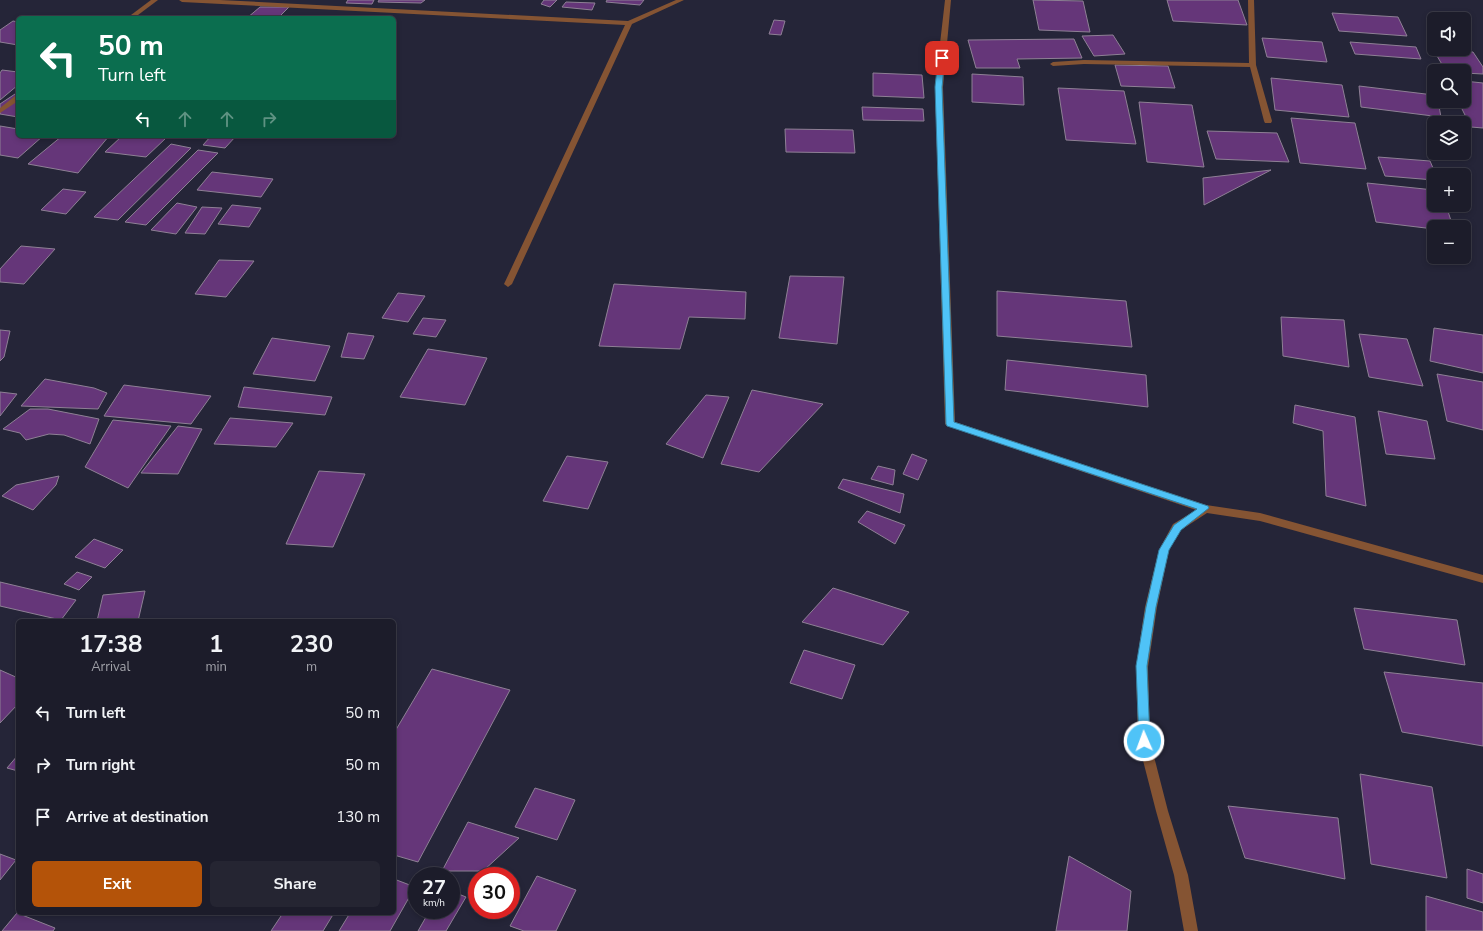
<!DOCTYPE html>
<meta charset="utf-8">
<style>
body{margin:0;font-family:"Nunito Sans",sans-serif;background:#252532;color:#f1f3f6;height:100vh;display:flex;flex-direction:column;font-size:15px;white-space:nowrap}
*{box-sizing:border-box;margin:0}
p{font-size:13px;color:#a0a1a8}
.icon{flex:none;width:22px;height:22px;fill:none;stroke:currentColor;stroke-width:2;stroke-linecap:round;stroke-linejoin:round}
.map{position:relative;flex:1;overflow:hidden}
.drawer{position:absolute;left:16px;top:619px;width:380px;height:296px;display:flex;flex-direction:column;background:#1c1c2a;border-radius:6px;box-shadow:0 2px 6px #0003,0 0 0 1px #3a3a47}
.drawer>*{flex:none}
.banner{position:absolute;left:16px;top:16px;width:380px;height:122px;border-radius:6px;box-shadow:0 2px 6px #0003,0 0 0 1px #3a3a47;background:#0b6e4f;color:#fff;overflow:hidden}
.buttons{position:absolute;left:1427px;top:12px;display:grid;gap:8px}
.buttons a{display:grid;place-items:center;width:44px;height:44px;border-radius:6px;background:#1c1c2a;box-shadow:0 2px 6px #0003,0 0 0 1px #3a3a47;font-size:20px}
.speed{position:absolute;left:408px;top:867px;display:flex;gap:8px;font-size:20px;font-weight:700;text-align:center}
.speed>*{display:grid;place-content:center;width:52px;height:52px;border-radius:50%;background:#1c1c2a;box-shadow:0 2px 6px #0003,0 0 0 1px #3a3a47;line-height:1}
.speed small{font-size:10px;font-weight:400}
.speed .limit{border:6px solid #d22;background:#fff;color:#111}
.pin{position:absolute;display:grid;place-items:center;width:34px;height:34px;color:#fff;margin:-17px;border-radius:8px;box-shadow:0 2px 6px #0006}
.me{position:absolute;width:44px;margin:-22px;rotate:358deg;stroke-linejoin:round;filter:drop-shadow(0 0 3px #0008)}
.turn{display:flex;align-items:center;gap:14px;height:84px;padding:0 16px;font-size:18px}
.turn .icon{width:52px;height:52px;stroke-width:2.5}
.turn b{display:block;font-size:28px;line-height:34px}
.lanes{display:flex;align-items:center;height:38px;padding:0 16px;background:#0003;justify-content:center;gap:20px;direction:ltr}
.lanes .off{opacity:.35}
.eta{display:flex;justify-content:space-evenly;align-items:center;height:68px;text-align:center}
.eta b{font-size:24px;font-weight:700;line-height:28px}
.cta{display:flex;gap:8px;margin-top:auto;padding:8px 16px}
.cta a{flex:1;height:46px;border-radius:6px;background:#b45309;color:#fff;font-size:16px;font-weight:700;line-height:46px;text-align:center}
.cta a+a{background:#252532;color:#f1f3f6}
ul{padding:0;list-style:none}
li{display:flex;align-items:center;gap:12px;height:52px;padding:0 16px}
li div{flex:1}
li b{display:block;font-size:15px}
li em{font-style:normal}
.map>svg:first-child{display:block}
</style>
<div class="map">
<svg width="1483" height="931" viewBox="0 0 1483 931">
<rect width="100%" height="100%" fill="#252538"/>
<!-- building -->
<g fill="#653679" stroke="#8e8095">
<polygon points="348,0 374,0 372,4 346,3"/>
<polygon points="379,0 425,0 421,3 378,2"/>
<polygon points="544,0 557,0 550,7 541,4"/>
<polygon points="607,0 644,0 640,5 606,2"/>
<polygon points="1033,0 1083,1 1090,32 1039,30"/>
<polygon points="1167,0 1238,0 1247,25 1173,21"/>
<polygon points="566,2 595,3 592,10 562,7"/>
<polygon points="260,7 289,7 278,18 247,18"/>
<polygon points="1332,13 1398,17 1407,36 1339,31"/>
<polygon points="774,20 785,21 781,35 769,34"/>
<polygon points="13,21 18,22 18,45 0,42 0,30"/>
<polygon points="1113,35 1125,54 1094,56 1082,36"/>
<polygon points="1262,38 1322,42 1327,62 1267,57"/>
<polygon points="1074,39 1082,58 1017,59 1020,68 976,68 968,40"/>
<polygon points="1350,42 1416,47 1421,59 1355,54"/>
<polygon points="1434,51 1473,52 1483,67 1483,74 1464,73 1464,71 1446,71"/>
<polygon points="1115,65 1168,66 1175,88 1121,86"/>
<polygon points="2,70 18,72 18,85 0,100 0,73"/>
<polygon points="873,73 922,75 924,98 873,96"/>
<polygon points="972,74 1023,77 1024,105 972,102"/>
<polygon points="1271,78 1342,85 1349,117 1275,110"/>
<polygon points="1464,81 1483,83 1483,128 1471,127 1458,101 1464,101"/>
<polygon points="1359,86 1434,95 1434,101 1438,101 1441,117 1361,107"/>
<polygon points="1058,88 1124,91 1136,144 1066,140"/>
<polygon points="18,92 18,117 0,114 0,104"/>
<polygon points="1139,102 1192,105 1204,167 1147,162"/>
<polygon points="862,107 923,109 924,121 863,120"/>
<polygon points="1291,118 1355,123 1366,169 1300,163"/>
<polygon points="0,126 18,129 18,136 43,136 18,158 0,155"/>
<polygon points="785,129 853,130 855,153 786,152"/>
<polygon points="1207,131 1277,133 1289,162 1216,159"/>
<polygon points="62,136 109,136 78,173 28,164"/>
<polygon points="122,136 149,136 166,138 146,157 105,152"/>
<polygon points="211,136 236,136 225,148 203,145"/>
<polygon points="171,144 191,148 118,220 94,217"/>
<polygon points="198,150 218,153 146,225 125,222"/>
<polygon points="1378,157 1430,161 1436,175 1434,175 1434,180 1385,176"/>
<polygon points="1271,170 1204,205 1203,178"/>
<polygon points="212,172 273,179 261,197 197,190"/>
<polygon points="1367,183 1434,190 1434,205 1446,205 1453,227 1434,227 1434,229 1376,222"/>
<polygon points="63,189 86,192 66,214 41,210"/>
<polygon points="177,203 197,207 176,234 151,230"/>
<polygon points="232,205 261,208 249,227 218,224"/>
<polygon points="202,207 222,208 205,234 185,233"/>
<polygon points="21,246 55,249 24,284 0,282 0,269"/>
<polygon points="219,260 254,261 226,297 195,294"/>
<polygon points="790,276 844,277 837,344 779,338"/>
<polygon points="614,284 746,292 745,319 689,317 680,349 599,346"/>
<polygon points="997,291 1126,301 1132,347 997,336"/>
<polygon points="398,293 425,296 408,322 382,318"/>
<polygon points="1281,317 1344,320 1349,367 1283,356"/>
<polygon points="423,318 446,320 436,337 413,334"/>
<polygon points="1434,328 1483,335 1483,373 1430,361"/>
<polygon points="0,330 10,331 4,357 0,361"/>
<polygon points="348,333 374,336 364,359 341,357"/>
<polygon points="1359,334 1407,339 1423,386 1369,377"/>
<polygon points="272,338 330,346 315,381 253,374"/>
<polygon points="428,349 487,358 465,405 400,397"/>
<polygon points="1007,360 1146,375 1148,407 1005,390"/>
<polygon points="1437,374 1483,382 1483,430 1447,421"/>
<polygon points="45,379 94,388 107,393 98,409 21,406"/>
<polygon points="124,385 211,396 191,424 104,416"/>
<polygon points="244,387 332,397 325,415 238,407"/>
<polygon points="752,390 823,404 759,472 721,464"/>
<polygon points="0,392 17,394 0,416"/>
<polygon points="706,395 729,397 703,458 666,444"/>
<polygon points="1295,405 1355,417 1366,506 1326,496 1323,431 1293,423"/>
<polygon points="30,409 48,409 99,419 90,444 64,435 49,434 26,440 20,433 3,429"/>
<polygon points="1378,411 1427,421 1435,459 1386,454"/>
<polygon points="230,418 293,423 276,447 214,444"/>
<polygon points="113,420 171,426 128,488 85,467"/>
<polygon points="178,426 202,429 178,474 141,473"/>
<polygon points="912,454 927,460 918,480 903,474"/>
<polygon points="567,456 608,462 588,509 543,501"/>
<polygon points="878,466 895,470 893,485 871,479"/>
<polygon points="319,471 365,474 333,547 286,544"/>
<polygon points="59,476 56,485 33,510 2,496 16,485"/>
<polygon points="843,479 904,494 900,513 838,488"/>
<polygon points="867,511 905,525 895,544 858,522"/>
<polygon points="94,539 123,550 105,568 75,557"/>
<polygon points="77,572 92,577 79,590 64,584"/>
<polygon points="0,582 76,600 61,620 0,606"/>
<polygon points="833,588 909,612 883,645 802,622"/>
<polygon points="145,591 138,621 97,621 103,595"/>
<polygon points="1354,608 1457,620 1465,665 1364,649"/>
<polygon points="804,650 855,665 842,699 790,683"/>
<polygon points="432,669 510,690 418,862 394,855 394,733"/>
<polygon points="0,670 18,678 18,704 0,723"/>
<polygon points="1384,672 1483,683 1483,746 1402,732"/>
<polygon points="18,755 18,771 7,768"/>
<polygon points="1360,774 1432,787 1447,878 1371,864"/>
<polygon points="535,788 575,800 557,840 515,827"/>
<polygon points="1228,806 1338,818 1345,879 1245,858"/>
<polygon points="468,822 519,838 483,871 442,871"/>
<polygon points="0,854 16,860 0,880"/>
<polygon points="1069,856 1131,891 1127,931 1056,931"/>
<polygon points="1467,869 1483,874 1483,903 1467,898"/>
<polygon points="537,876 576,890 556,931 524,931 510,926"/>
<polygon points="394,879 415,887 390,931 339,931 350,913 394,913"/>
<polygon points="451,891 466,897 446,931 418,931 430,910 451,910"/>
<polygon points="1426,896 1483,912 1483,931 1426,931"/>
<polygon points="17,913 55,928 53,931 2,931"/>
<polygon points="283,913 334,913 323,931 271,931"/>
</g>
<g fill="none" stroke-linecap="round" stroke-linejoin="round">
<!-- minor -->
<g fill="#855433" fill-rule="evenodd">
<polygon points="151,0 158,0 134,18 127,18"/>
<polygon points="179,0 220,0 628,21 676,0 684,0 632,24 512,284 508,287 504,284 625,25 182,2"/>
<polygon points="945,0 951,0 943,87 955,422 1206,505 1260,513 1483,575 1483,583 1260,521 1207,513 1181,530 1169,550 1157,607 1148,667 1150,741 1168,811 1188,875 1198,931 1184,931 1174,875 1156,811 1138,741 1136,667 1145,607 1159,550 1173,524 1196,510 947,426 945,424 935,87"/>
<polygon points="1248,0 1254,0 1256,65 1272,121 1271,123 1265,123 1264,121 1250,67 1084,64 1053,66 1050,64 1053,62 1084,60 1249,63"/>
<polygon points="15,96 18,96 18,101 0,113 0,108"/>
</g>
</g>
<!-- route -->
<polygon fill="#4fc3f7" stroke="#337fa1" points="942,56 945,58 942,87 954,422 1208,506 1209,508 1181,530 1169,550 1156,607 1147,666 1150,741 1148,745 1140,745 1139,741 1136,666 1146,607 1159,550 1174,525 1197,509 947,426 946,424 935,87 938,58"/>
</svg>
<div class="buttons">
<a><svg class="icon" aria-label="sound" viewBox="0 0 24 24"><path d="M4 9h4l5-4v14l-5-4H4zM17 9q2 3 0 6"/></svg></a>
<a><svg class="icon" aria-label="search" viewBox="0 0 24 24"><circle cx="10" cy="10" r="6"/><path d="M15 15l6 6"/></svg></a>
<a><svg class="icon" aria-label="layers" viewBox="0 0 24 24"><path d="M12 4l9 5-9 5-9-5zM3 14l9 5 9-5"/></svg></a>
<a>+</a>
<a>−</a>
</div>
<div class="speed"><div>27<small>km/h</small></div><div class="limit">30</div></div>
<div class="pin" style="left:942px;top:58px;background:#d93025"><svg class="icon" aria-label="arrive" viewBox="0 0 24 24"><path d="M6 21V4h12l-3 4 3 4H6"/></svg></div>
<svg class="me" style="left:1144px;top:741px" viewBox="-20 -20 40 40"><circle r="17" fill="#4fc3f7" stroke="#fff" stroke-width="3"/><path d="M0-11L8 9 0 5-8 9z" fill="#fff"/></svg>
<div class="banner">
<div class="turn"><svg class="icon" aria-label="left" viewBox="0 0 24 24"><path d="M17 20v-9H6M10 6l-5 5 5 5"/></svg><div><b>50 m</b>Turn left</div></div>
<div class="lanes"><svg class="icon" aria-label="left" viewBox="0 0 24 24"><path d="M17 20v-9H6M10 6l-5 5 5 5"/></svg><svg class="icon off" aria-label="ahead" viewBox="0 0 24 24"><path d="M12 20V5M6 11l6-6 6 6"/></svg><svg class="icon off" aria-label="ahead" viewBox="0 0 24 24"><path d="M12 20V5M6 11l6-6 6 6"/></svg><svg class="icon off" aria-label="right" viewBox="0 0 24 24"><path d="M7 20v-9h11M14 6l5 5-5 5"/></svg></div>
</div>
<section class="drawer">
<div class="eta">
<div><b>17:38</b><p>Arrival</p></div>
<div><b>1</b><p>min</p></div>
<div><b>230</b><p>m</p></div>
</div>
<ul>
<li><svg class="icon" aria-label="left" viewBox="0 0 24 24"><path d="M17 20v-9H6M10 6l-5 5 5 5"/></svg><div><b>Turn left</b></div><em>50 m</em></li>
<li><svg class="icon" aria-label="right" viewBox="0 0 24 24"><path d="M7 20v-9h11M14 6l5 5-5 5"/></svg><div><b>Turn right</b></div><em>50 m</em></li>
<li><svg class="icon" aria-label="arrive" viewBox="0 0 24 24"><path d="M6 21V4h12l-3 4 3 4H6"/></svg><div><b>Arrive at destination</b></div><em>130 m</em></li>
</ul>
<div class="cta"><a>Exit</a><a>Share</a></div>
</section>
</div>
